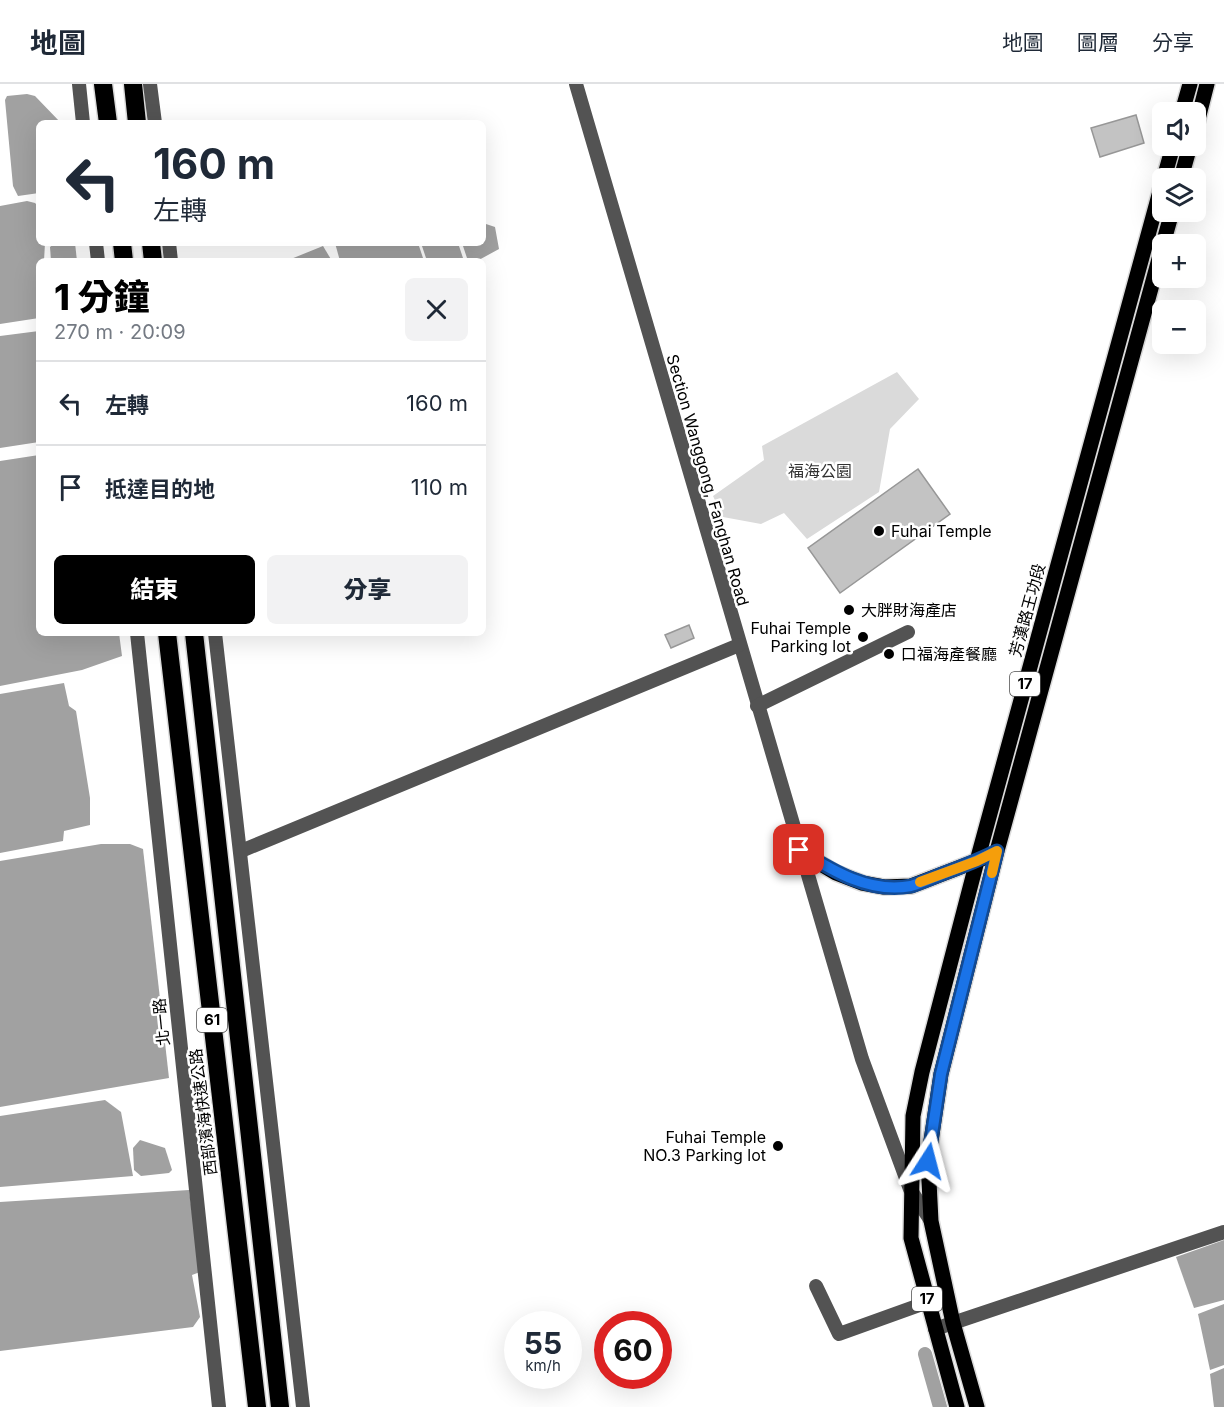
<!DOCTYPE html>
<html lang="zh-TW">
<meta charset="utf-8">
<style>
body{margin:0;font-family:Inter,"Noto Sans TC",sans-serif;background:#f2f2f3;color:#1f2937;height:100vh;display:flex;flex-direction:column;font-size:22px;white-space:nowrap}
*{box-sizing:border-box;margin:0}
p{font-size:20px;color:#747a83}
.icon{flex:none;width:33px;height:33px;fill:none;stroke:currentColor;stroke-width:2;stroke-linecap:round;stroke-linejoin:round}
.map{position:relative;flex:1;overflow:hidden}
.sheet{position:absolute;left:36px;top:174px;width:450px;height:378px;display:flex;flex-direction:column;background:#fff;border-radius:9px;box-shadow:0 6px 24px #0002}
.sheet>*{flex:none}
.top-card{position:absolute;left:36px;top:36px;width:450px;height:126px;border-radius:9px;box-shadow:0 6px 24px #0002;background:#fff;color:#1f2937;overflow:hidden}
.tools{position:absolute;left:1152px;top:18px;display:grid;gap:12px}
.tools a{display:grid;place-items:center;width:54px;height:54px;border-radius:9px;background:#fff;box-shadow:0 6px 24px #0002;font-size:30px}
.speed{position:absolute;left:504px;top:1227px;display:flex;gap:12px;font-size:30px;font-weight:700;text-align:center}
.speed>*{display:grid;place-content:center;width:78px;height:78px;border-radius:50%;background:#fff;box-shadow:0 6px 24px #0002;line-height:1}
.speed small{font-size:15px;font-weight:400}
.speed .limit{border:9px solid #d22;background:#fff;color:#111}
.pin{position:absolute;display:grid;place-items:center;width:51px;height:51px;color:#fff;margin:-26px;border-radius:12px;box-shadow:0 3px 9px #0006}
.me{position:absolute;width:66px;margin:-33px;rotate:9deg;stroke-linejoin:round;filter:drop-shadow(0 0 4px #0008)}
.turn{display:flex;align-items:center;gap:21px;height:126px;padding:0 18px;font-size:27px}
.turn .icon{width:78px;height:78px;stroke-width:2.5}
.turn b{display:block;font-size:42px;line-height:51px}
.round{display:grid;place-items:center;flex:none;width:63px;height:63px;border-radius:9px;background:#f2f2f3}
.head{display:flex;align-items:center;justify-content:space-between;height:102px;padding:0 18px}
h1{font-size:36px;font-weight:800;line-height:45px;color:#000}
.primary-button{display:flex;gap:12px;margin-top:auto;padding:12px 18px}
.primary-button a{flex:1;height:69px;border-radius:9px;background:#000;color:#fff;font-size:24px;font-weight:800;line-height:69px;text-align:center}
.primary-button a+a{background:#f2f2f3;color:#1f2937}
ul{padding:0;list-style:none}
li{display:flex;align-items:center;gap:18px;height:84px;padding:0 18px;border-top:2px solid #e0e1e3}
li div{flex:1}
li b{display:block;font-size:22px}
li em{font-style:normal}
header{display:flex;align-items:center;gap:36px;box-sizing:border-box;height:84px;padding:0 30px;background:#fff;border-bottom:2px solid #e0e1e3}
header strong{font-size:28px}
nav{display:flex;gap:33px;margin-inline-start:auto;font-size:21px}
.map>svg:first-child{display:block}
</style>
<header>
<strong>地圖</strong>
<nav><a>地圖</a><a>圖層</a><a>分享</a></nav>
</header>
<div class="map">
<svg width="1224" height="1323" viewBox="0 0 1224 1323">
<rect width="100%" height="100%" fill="#fff"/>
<!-- green -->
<polygon fill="#dadada" points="897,288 919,315 890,345 879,408 807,455 784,429 761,440 723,433 713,412 764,376 762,362"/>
<!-- water -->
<g fill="#a1a1a1">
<polygon points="27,10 35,12 61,39 39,39 39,109 18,112 13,102 5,16 7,12"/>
<polygon points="27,117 35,119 39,123 39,159 45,159 44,177 39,177 39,234 0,240 0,122"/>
<polygon points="483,139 495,143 499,165 477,177 468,177 462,159 483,159"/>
<polygon points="55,159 75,159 77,177 51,177 50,163"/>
<polygon points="335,159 418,159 424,177 340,177"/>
<polygon points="421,159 458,159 464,177 427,177"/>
<polygon points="323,162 332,177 286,177"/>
<polygon points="39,247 39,358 0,364 0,252"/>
<polygon points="39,371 39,549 119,549 122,572 82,586 0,602 0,377"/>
<polygon points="64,599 69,622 76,627 90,714 90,741 64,747 63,757 0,769 0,610"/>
<polygon points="101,760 130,760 143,765 169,994 0,1023 0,777"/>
<polygon points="105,1016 121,1028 133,1092 0,1103 0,1032"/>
<polygon points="140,1056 165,1064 172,1086 169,1089 141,1092 134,1086 133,1064"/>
<polygon points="189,1106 200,1188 192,1191 200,1233 193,1243 0,1267 0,1118"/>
<polygon points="1224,1156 1224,1216 1194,1224 1176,1173"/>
<polygon points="1224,1220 1224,1281 1210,1286 1198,1230"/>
<polygon points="1224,1284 1224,1323 1214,1323 1210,1290"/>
</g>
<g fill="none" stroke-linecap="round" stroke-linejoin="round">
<!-- canal -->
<polyline stroke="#a1a1a1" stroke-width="14" points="925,1270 940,1323"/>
</g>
<!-- building -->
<g fill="#c3c3c3" stroke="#979797" stroke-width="1.5">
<polygon points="1136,31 1144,59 1100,73 1091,44"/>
<polygon points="918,385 950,430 840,509 808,464"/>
<polygon points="689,541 694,554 671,564 665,551"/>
</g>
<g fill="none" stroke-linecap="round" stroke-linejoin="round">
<!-- major casing -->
<g stroke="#dbdbdb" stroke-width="18">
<g id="major">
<polyline points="1182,28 1190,0"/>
<polyline points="1196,43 1207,0"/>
<polyline points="1164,94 1173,62"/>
<polyline points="1181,94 1190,62"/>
<polyline points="1163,160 1172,128"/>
<polyline points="799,767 836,789 862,799 884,803 911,802 984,774"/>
<polyline points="957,1323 911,1154 913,1032 922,988 977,777 1162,100"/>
<polyline points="977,1323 953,1239 931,1137 928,1077 941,990 997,767 1162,164"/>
</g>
</g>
<!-- highway casing -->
<g stroke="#dbdbdb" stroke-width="21">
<g id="highway">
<polyline points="103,0 108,39"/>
<polyline points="133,0 137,39"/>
<polyline points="122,159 124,177"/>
<polyline points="151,159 153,177"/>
<polyline points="167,549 257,1323"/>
<polyline points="194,549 280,1323"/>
</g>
</g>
<!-- minor -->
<g stroke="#535353" stroke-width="14">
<polyline points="79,0 83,39"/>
<polyline points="150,0 155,39"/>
<polyline points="576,0 862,975 910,1105 931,1137"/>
<polyline points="96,159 98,177"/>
<polyline points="169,159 171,177"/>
<polyline points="137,549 219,1323"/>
<polyline points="215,549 303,1323"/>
<polyline points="757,622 908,548"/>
<polyline points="241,767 739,561"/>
<polyline points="816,1202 839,1250 928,1218"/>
<polyline points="935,1245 1224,1148"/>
</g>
<!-- major -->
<use href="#major" stroke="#000" stroke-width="15"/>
<!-- highway -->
<use href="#highway" stroke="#000" stroke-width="18"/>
</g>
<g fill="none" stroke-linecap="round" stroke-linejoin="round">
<!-- route casing -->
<g stroke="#114b97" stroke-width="15">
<path id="route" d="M799,766C833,787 870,810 911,802C921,799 932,794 942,790C961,783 979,776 997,767L941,990L928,1077"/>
</g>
<!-- route -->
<use href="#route" stroke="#1a73e8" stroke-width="10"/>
<!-- slow -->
<polyline stroke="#f59e0b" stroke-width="10" points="920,798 977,777 997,767 992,789"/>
</g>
<!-- markers -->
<g fill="#000" stroke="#fff" stroke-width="2">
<circle cx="879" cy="447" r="6"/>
<circle cx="849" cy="526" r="6"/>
<circle cx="863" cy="553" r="6"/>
<circle cx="889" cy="570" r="6"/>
<circle cx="778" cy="1062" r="6"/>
</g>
<g text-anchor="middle" stroke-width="5" stroke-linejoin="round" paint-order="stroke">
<!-- shield labels -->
<g fill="#fff" stroke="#4c4c4c" stroke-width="1.5">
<rect x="1010" y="588" width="30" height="24" rx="4.5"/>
<rect x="197" y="924" width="30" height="24" rx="4.5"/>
<rect x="912" y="1203" width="30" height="24" rx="4.5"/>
</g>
<g font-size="15" font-weight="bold" fill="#000">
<text x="1025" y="605">17</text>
<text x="212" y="941">61</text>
<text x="927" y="1220">17</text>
</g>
<!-- park labels -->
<g font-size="16" fill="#313131" stroke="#fff">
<text x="820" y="393">福海公園</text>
</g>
<!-- street labels -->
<g font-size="16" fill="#000" stroke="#fff">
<text transform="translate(708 396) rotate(74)" y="6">Section Wanggong, Fanghan Road</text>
<text transform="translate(1027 526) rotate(-75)" y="6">芳漢路王功段</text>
<text transform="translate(161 938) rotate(-96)" y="6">北一路</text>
<text transform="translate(203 1028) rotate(-97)" y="6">西部濱海快速公路</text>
</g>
<!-- poi labels -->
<g font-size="16" fill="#000" stroke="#fff" text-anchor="start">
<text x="891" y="453">Fuhai Temple</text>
<text x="861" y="532">大胖財海產店</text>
<text x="851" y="550" text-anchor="end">Fuhai Temple<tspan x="851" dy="18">Parking lot</tspan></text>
<text x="901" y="576">口福海產餐廳</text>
<text x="766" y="1059" text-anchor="end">Fuhai Temple<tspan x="766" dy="18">NO.3 Parking lot</tspan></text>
</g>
</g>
</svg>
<div class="tools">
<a><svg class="icon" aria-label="sound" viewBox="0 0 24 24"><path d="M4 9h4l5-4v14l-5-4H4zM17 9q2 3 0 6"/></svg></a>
<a><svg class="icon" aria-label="layers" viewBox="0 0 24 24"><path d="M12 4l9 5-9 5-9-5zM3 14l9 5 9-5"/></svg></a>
<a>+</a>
<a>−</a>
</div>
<div class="speed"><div>55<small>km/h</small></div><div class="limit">60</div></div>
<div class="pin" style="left:799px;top:766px;background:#d93025"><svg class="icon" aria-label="arrive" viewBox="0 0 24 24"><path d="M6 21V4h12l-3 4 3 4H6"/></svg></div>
<svg class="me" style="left:928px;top:1077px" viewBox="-20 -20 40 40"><path d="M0-17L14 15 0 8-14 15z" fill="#1a73e8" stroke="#fff" stroke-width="4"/></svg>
<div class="top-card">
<div class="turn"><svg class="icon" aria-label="left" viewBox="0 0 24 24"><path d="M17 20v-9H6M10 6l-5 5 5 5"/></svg><div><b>160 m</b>左轉</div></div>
</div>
<section class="sheet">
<div class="head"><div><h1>1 分鐘</h1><p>270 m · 20:09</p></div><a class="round"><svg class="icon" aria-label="close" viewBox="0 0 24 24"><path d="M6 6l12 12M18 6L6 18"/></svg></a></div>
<ul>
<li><svg class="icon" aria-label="left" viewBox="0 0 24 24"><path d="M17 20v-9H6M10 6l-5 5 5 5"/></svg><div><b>左轉</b></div><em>160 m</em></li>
<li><svg class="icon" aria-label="arrive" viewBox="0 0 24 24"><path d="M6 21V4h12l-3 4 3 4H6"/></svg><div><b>抵達目的地</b></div><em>110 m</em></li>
</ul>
<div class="primary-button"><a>結束</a><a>分享</a></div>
</section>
</div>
